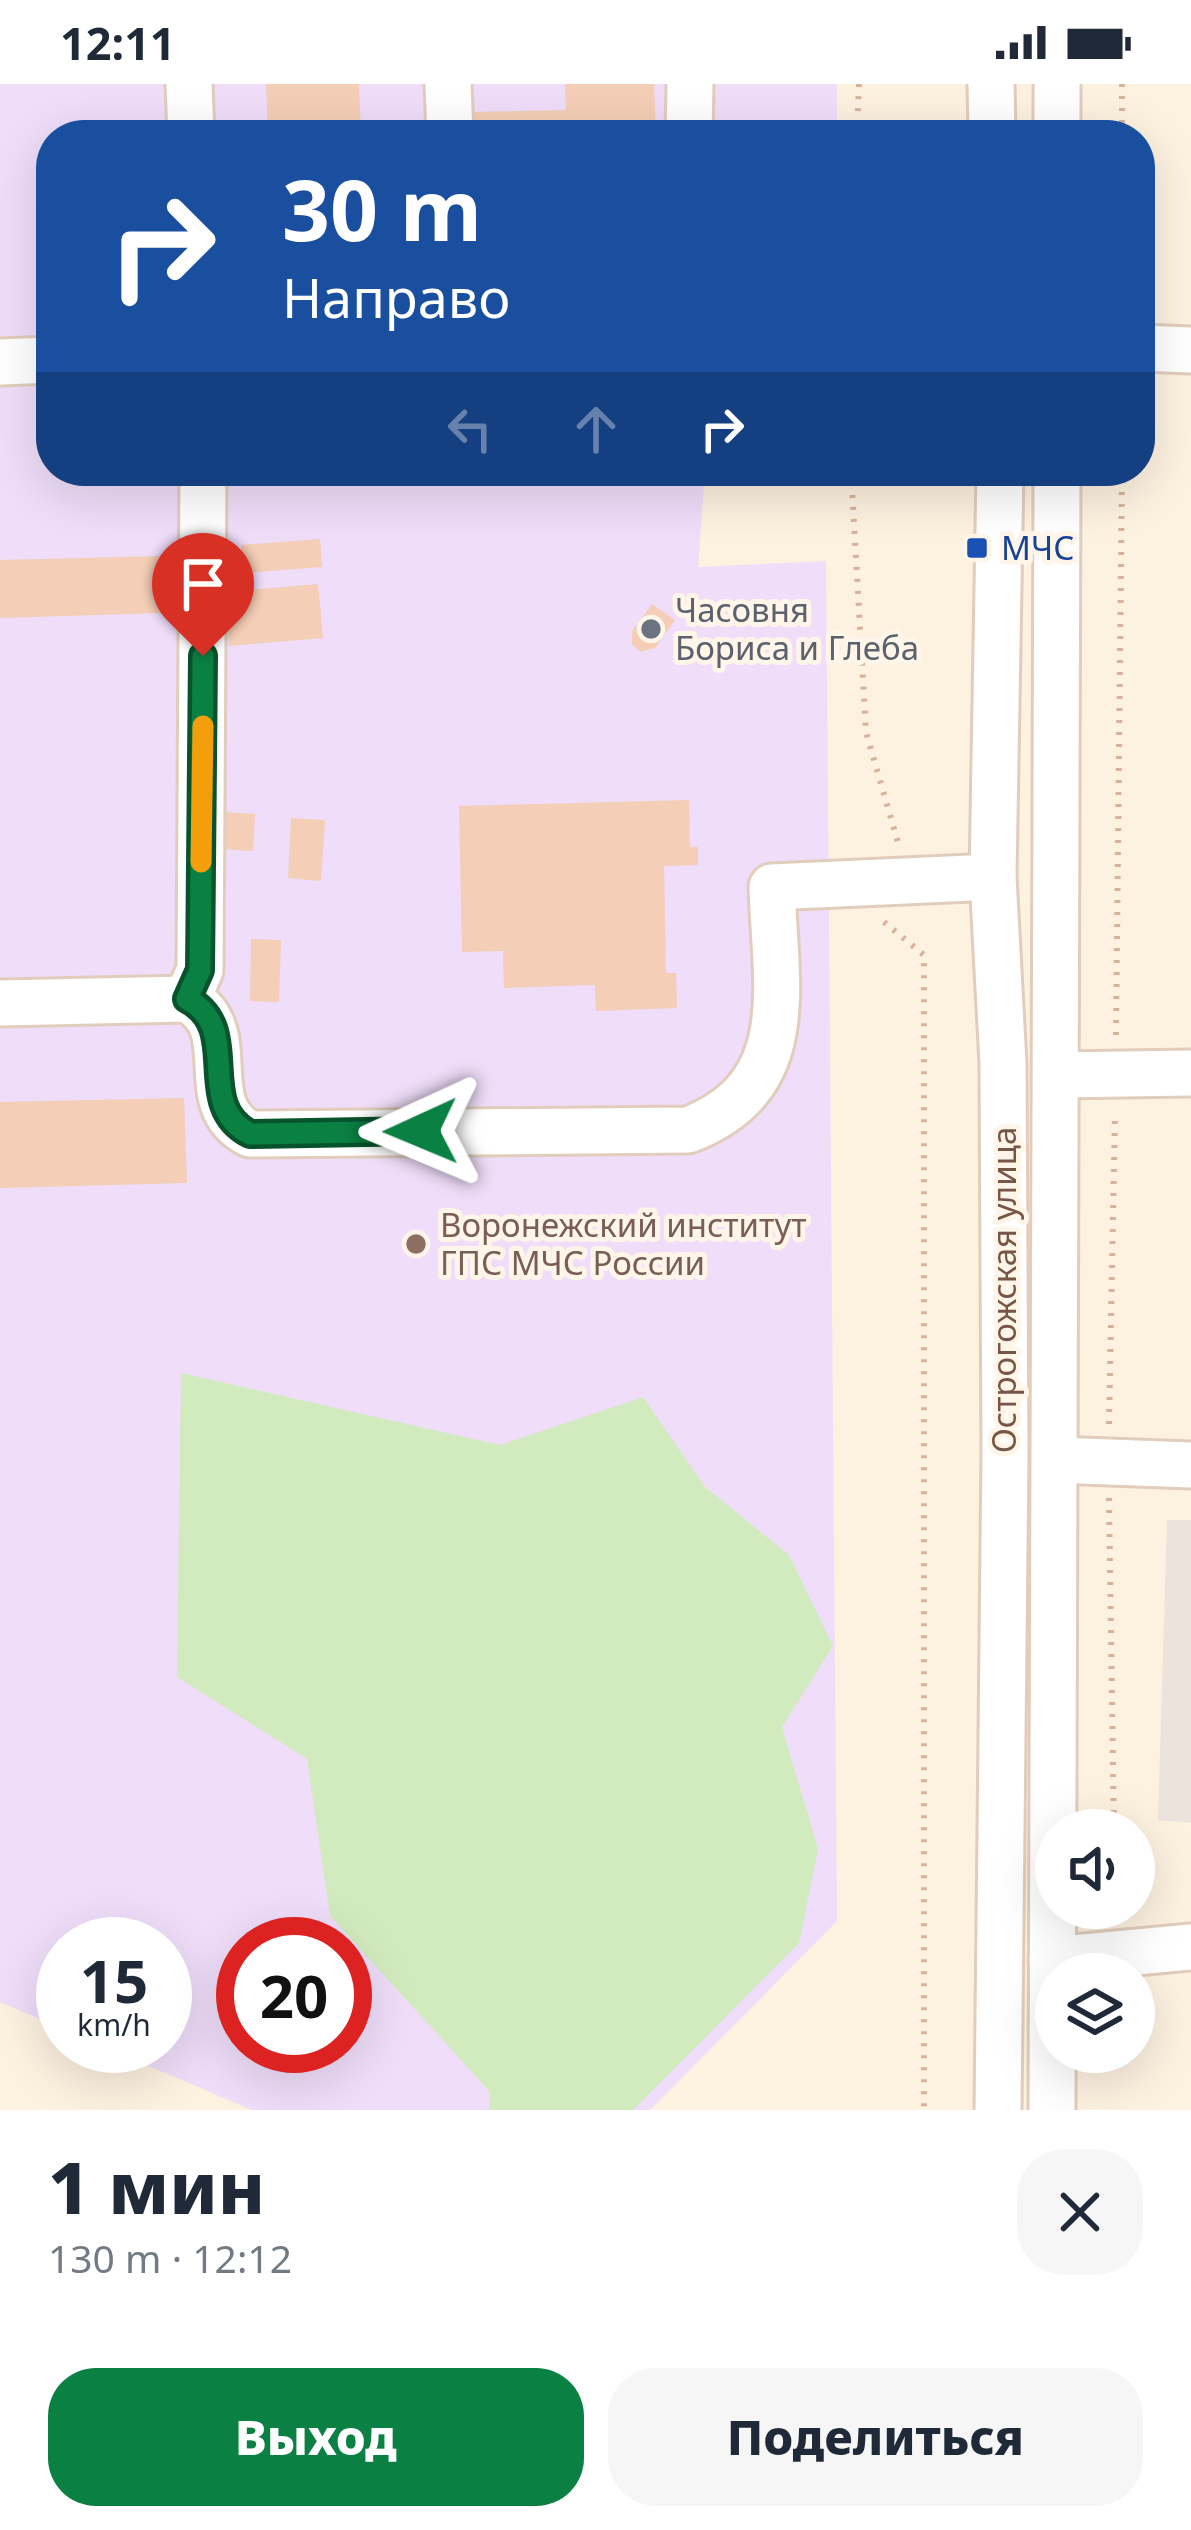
<!DOCTYPE html>
<html lang="ru">
<meta charset="utf-8">
<style>
body{margin:0;font-family:"Noto Sans",sans-serif;background:#f6f6f7;color:#1f2937;height:100vh;display:flex;flex-direction:column;font-size:45px;white-space:nowrap}
*{box-sizing:border-box;margin:0}
p{font-size:39px;color:#747a83}
.icon{flex:none;width:66px;height:66px;fill:none;stroke:currentColor;stroke-width:2;stroke-linecap:round;stroke-linejoin:round}
.map{position:relative;height:2026px;overflow:hidden}
.side{display:flex;flex-direction:column;background:#fff;flex:1}
.side>*{flex:none}
.hud{position:absolute;left:36px;top:36px;width:1119px;height:366px;border-radius:48px;box-shadow:0 12px 48px #0002;background:#1a4fa0;color:#fff;overflow:hidden}
.fabs{position:absolute;left:1035px;top:1725px;display:grid;gap:24px}
.fabs a{display:grid;place-items:center;width:120px;height:120px;border-radius:50%;background:#fff;box-shadow:0 12px 48px #0002;font-size:60px}
.speed{position:absolute;left:36px;top:1833px;display:flex;gap:24px;font-size:60px;font-weight:700;text-align:center}
.speed>*{display:grid;place-content:center;width:156px;height:156px;border-radius:50%;background:#fff;box-shadow:0 12px 48px #0002;line-height:1}
.speed small{font-size:30px;font-weight:400}
.speed .limit{border:18px solid #d22;background:#fff;color:#111}
.pin{position:absolute;display:grid;place-items:center;width:102px;height:102px;color:#fff;margin:-123px -51px;border-radius:50% 50% 50% 0;rotate:-45deg;box-shadow:0 0 12px #0007}
.pin .icon{rotate:45deg}
.me{position:absolute;width:132px;margin:-66px;rotate:269deg;stroke-linejoin:round;filter:drop-shadow(0 0 9px #0008)}
.turn{display:flex;align-items:center;gap:42px;height:252px;padding:0 48px;font-size:54px}
.turn .icon{width:156px;height:156px;stroke-width:2.5}
.turn b{display:block;font-size:84px;line-height:102px}
.lanes{display:flex;align-items:center;height:114px;padding:0 48px;background:#0003;justify-content:center;gap:60px;direction:ltr}
.lanes .off{opacity:.35}
.round{display:grid;place-items:center;flex:none;width:126px;height:126px;border-radius:48px;background:#f6f6f7}
.overview{display:flex;align-items:center;justify-content:space-between;height:204px;padding:0 48px}
h1{font-size:72px;font-weight:800;line-height:90px}
.primary-button{display:flex;gap:24px;margin-top:auto;padding:24px 48px}
.primary-button a{flex:1;height:138px;border-radius:48px;background:#0b8043;color:#fff;font-size:48px;font-weight:800;line-height:138px;text-align:center}
.primary-button a+a{background:#f6f6f7;color:#1f2937}
.status{display:flex;justify-content:space-between;align-items:center;height:84px;padding:0 60px;background:#fff;direction:ltr}
.status svg{height:33px;fill:currentColor}
.map>svg:first-child{display:block}
</style>
<div class="status"><b>12:11</b><svg viewBox="0 0 49 12"><path d="M0 12V9h3v3zM5 12V6h3v6zM10 12V3h3v9zM15 12V0h3v12zM26 1h20v11H26zM47 4h2v5h-2z"/></svg></div>
<div class="map">
<svg width="1191" height="2026" viewBox="0 0 1191 2026">
<rect width="100%" height="100%" fill="#fdf1e0"/>
<!-- industrial -->
<polygon fill="#ece3dc" points="1167,1436 1191,1436 1191,1739 1158,1736"/>
<!-- education -->
<path fill="#efddf9" fill-rule="evenodd" d="M0,0H837V51H51V387H705L698,483L826,477L837,1837L650,2026H252L102,1962H165V1860H63V1945L0,1918ZM243,1860H345V1962H243Z"/>
<!-- green -->
<polygon fill="#d2ebbe" points="181,1289 500,1361 643,1313 705,1403 789,1471 833,1562 782,1643 818,1765 799,1859 633,2026 489,2026 490,2008 330,1832 307,1675 177,1593"/>
<!-- building -->
<g fill="#f4ceb6">
<polygon points="266,0 359,0 361,51 268,51"/>
<polygon points="565,0 654,0 656,51 473,51 473,28 566,26"/>
<polygon points="320,455 322,483 243,489 241,461"/>
<polygon points="160,472 162,529 0,534 0,476"/>
<polygon points="318,500 323,554 229,562 225,508"/>
<polygon points="652,520 675,536 655,564 640,568 632,560 632,547"/>
<polygon points="689,716 690,763 698,763 698,781 664,782 666,889 676,889 677,924 596,927 595,901 504,904 503,867 462,868 459,722"/>
<polygon points="223,728 255,730 253,767 221,765"/>
<polygon points="291,734 325,736 321,797 288,794"/>
<polygon points="251,855 281,856 279,918 250,917"/>
<polygon points="184,1014 187,1099 0,1104 0,1018"/>
</g>
<g fill="none" stroke-linecap="round" stroke-linejoin="round">
<!-- minor casing -->
<g stroke="#e2cdbc" stroke-width="51">
<g id="minor">
<polyline points="189,0 191,51"/>
<polyline points="448,0 450,51"/>
<polyline points="991,0 992,51"/>
<polyline points="689,51 690,0"/>
<polyline points="1057,51 1057,0"/>
<polyline points="1140,264 1191,266"/>
<polyline points="0,278 51,276"/>
<polyline points="187,915 200,886 203,387"/>
<path d="M0,919L187,915C245,945 191,1020 250,1050L688,1046C801,1003 775,903 772,803L993,793"/>
<polyline points="1056,991 1191,989"/>
<polyline points="1055,1376 1191,1381"/>
<polyline points="1052,1876 1191,1863"/>
<polyline points="998,2026 1005,1370 1003,979 993,793 1000,387"/>
<polyline points="1052,2026 1057,387"/>
</g>
</g>
<!-- path -->
<g stroke="#d9b19a" stroke-width="6" stroke-dasharray="3 9" stroke-linecap="butt">
<polyline points="1122,0 1122,51"/>
<polyline points="857,51 859,0"/>
<polyline points="851,387 866,648 899,762"/>
<polyline points="884,838 924,871 924,2026"/>
<polyline points="1116,951 1122,387"/>
<polyline points="1109,1340 1115,1030"/>
<polyline points="1109,1414 1114,1746"/>
</g>
<!-- minor -->
<use href="#minor" stroke="#fff" stroke-width="45"/>
</g>
<g fill="none" stroke-linecap="round" stroke-linejoin="round">
<!-- route casing -->
<g stroke="#07532c" stroke-width="30">
<path id="route" d="M203,572L200,886L187,915C245,945 192,1020 250,1050L421,1047"/>
</g>
<!-- route -->
<use href="#route" stroke="#0b8043" stroke-width="21"/>
<!-- slow -->
<polyline stroke="#f59e0b" stroke-width="21" points="201,778 203,642"/>
</g>
<!-- markers -->
<rect fill="#1a4fb4" stroke="#fff5e8" stroke-width="4.5" x="965" y="452" width="24" height="24" rx="6"/>
<circle fill="#6b7280" stroke="#fff5e8" stroke-width="4.5" cx="651" cy="545" r="12"/>
<circle fill="#8d6e63" stroke="#fff5e8" stroke-width="4.5" cx="416" cy="1160" r="12"/>
<g text-anchor="middle" stroke-width="10" stroke-linejoin="round" paint-order="stroke">
<!-- transit labels -->
<g font-size="33" fill="#164399" stroke="#fff5e8" text-anchor="start">
<text x="1001" y="476">МЧС</text>
</g>
<!-- worship labels -->
<g font-size="33" fill="#5b616d" stroke="#fff5e8" text-anchor="start">
<text x="675" y="538">Часовня<tspan x="675" dy="38">Бориса и Глеба</tspan></text>
</g>
<!-- education labels -->
<g font-size="33" fill="#785e54" stroke="#fff5e8" text-anchor="start">
<text x="440" y="1153">Воронежский институт<tspan x="440" dy="38">ГПС МЧС России</tspan></text>
</g>
<!-- street labels -->
<g font-size="33" fill="#765646" stroke="#fff5e8">
<text transform="translate(1004 1206) rotate(-90)" y="12">Острогожская улица</text>
</g>
</g>
</svg>
<div class="fabs">
<a><svg class="icon" aria-label="sound" viewBox="0 0 24 24"><path d="M4 9h4l5-4v14l-5-4H4zM17 9q2 3 0 6"/></svg></a>
<a><svg class="icon" aria-label="layers" viewBox="0 0 24 24"><path d="M12 4l9 5-9 5-9-5zM3 14l9 5 9-5"/></svg></a>
</div>
<div class="speed"><div>15<small>km/h</small></div><div class="limit">20</div></div>
<div class="pin" style="left:203px;top:572px;background:#d93025"><svg class="icon" aria-label="arrive" viewBox="0 0 24 24"><path d="M6 21V4h12l-3 4 3 4H6"/></svg></div>
<svg class="me" style="left:421px;top:1047px" viewBox="-20 -20 40 40"><path d="M0-17L14 15 0 8-14 15z" fill="#0b8043" stroke="#fff" stroke-width="4"/></svg>
<div class="hud">
<div class="turn"><svg class="icon" aria-label="right" viewBox="0 0 24 24"><path d="M7 20v-9h11M14 6l5 5-5 5"/></svg><div><b>30 m</b>Направо</div></div>
<div class="lanes"><svg class="icon off" aria-label="left" viewBox="0 0 24 24"><path d="M17 20v-9H6M10 6l-5 5 5 5"/></svg><svg class="icon off" aria-label="ahead" viewBox="0 0 24 24"><path d="M12 20V5M6 11l6-6 6 6"/></svg><svg class="icon" aria-label="right" viewBox="0 0 24 24"><path d="M7 20v-9h11M14 6l5 5-5 5"/></svg></div>
</div>
</div>
<section class="side">
<div class="overview"><div><h1>1 мин</h1><p>130 m · 12:12</p></div><a class="round"><svg class="icon" aria-label="close" viewBox="0 0 24 24"><path d="M6 6l12 12M18 6L6 18"/></svg></a></div>
<div class="primary-button"><a>Выход</a><a>Поделиться</a></div>
</section>
